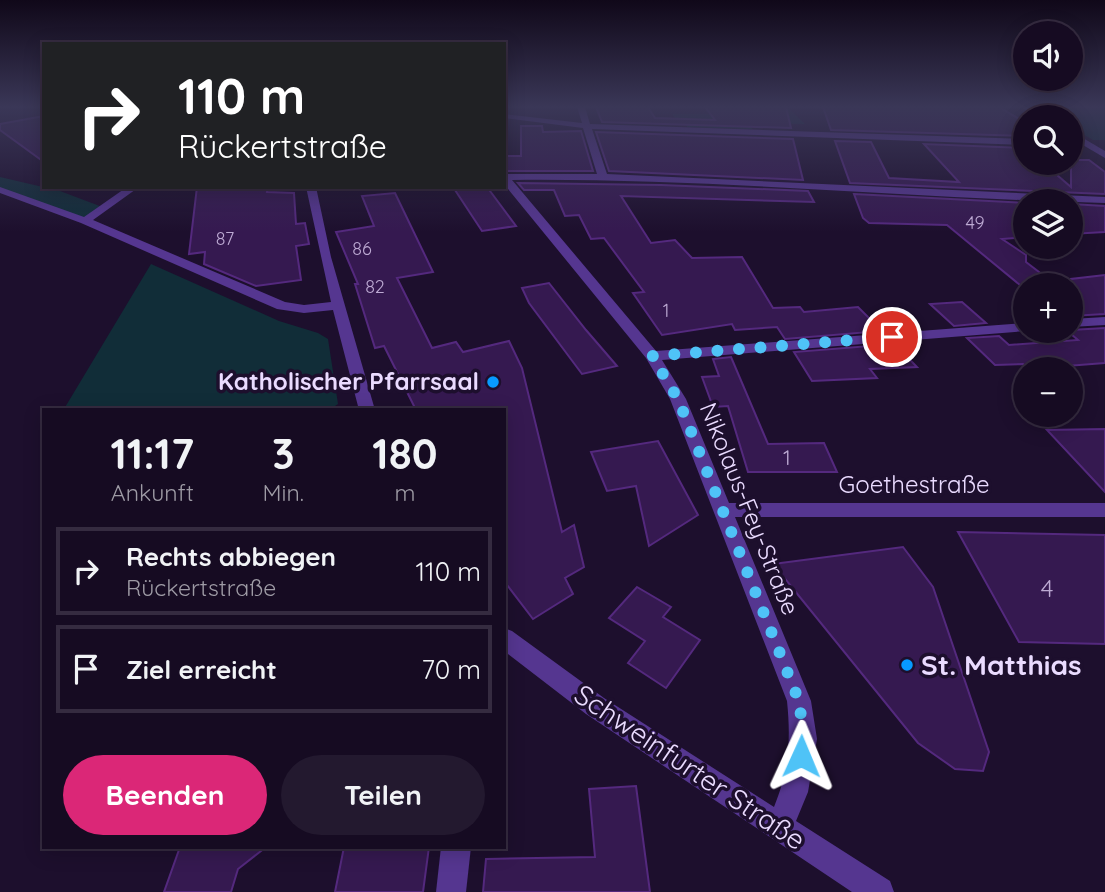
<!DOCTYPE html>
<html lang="de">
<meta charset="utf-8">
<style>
body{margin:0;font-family:Quicksand,sans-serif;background:#23192f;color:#f1f3f6;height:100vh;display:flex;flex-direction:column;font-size:26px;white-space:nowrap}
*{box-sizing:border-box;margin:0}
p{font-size:23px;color:#9e9ba5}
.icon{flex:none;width:38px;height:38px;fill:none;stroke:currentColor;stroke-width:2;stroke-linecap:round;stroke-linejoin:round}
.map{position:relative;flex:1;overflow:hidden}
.panel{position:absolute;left:42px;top:408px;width:464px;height:441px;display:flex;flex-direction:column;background:#160b22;border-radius:0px;box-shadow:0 4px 18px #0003,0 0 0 2px #352b40}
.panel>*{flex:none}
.top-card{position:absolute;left:42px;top:42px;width:464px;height:147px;border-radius:0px;box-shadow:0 4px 18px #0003,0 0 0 2px #352b40;background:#202124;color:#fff;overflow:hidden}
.tools{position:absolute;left:1013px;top:21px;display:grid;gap:14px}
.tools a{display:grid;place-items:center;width:70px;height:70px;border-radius:50%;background:#160b22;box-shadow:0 4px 18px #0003,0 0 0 2px #352b40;font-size:35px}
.pin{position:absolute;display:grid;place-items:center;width:60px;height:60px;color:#fff;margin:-30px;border:4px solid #fff;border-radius:50%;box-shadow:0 2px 7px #0007}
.me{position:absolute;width:77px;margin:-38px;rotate:1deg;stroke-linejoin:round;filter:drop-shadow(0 0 5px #0008)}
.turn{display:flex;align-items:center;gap:24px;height:147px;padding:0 21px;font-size:32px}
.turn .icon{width:91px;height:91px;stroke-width:2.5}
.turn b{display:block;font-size:49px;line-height:60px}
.eta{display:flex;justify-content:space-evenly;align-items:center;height:119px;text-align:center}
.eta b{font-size:42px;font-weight:800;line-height:49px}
.action{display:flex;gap:14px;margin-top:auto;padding:14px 21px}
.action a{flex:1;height:80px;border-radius:42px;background:#db2777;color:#fff;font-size:28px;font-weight:800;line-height:80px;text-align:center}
.action a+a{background:#23192f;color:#f1f3f6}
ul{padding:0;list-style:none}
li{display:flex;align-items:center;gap:21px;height:88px;margin:0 14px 10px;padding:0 7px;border:4px solid #352b40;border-radius:0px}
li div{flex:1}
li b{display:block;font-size:26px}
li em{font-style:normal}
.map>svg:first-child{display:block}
</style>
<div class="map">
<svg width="1105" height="892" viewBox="0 0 1105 892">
<rect width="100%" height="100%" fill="#1d0f2d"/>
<!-- green -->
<g fill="#112d38">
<polygon points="734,107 787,107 805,124 751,123 752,129 687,127 686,120 676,119 672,114 740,114"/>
<polygon points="1036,107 1105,107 1105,140 1093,140 1071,127 1071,117 1054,117"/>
<polygon points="0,177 60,191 105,208 85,220 0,190"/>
<polygon points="151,264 279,321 318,333 328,339 338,404 329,410 128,407 64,409"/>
</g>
<!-- building -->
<g fill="#351950" stroke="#54297e" stroke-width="2">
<polygon points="596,107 648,107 655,118 715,120 705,107 786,107 791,128 602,122"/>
<polygon points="823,107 999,107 1026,123 1026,136 831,130"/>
<polygon points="44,116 44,162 0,130 0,124"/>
<polygon points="521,126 542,126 543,132 581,131 593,171 504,171 504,156 521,156"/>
<polygon points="596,132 793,139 803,180 609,171"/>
<polygon points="835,141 871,142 889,178 959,182 924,144 1026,148 1026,163 1043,163 1071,187 1071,160 1089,160 1105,172 1105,194 850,183"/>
<polygon points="518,183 661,185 808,191 814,202 621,196 651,243 675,240 692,258 742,257 773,308 800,307 804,312 858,307 882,331 785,339 777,327 735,330 732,324 662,335 633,293 644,292 604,238 591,239 579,215 565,216 554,190 524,190"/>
<polygon points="197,187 268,187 267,192 294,193 296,224 305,223 309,244 296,246 301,280 256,286 204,264 205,252 189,254"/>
<polygon points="453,187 487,187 516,226 482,231"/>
<polygon points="395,193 433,272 397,278 432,348 456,342 463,352 509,341 522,368 562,532 574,525 584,567 565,578 573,594 533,619 504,581 504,410 416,410 384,346 375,348 355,284 358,284 336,232 374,226 362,196"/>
<polygon points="854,194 1026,203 1026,237 1002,239 1026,255 1026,262 1056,285 1026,285 1026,290 947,225 869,223 863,218"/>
<polygon points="1071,204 1105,206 1105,232 1071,234"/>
<polygon points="1105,275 1105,314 1071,316 1071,279"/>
<polygon points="549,283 586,330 617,366 582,374 529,303 522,288"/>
<polygon points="962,302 986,323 954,326 930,304"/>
<polygon points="1105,328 1105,363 1028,369 1023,364 995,365 967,338 999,336 1009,345 1078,340 1071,334 1071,330"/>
<polygon points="895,344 917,367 870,369 877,378 812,381 794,352"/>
<polygon points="731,357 768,444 824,443 837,472 748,472 728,406 713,407 702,377 719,376 713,359"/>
<polygon points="1105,429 1105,492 1047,430"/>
<polygon points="658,441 698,515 649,546 636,486 607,491 591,452"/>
<polygon points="958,532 1105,535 1105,644 1019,642"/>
<polygon points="903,547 933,587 989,752 983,771 955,769 918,743 773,564"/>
<polygon points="637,587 671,607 663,617 700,640 666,688 628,663 645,641 609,618"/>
<polygon points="636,786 650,892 483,892 486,859 595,857 589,789"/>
<polygon points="180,847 266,847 238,869 231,892 164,892"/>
<polygon points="344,847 429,847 423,892 335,892"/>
</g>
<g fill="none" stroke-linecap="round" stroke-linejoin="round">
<!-- minor -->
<g fill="#553690" fill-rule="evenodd">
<path d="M577,107H585L590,124L1026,139V145L592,129L607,174L1105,197V203C909,198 710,178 512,180L656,351L1026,323V331L662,360L686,399L729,503H1105V517H735L811,701L817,739L808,792L796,821L890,881L894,892H852L586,714L504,651V628L512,631L604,698L774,807C789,770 791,740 787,701L670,399L646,358L504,184V174H597L583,128L504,118V114L582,123Z"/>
<polygon points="1021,107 1030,107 1045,117 1036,117"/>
<polygon points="1071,131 1105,151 1105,158 1071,138"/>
<polygon points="0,187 84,217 127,187 139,187 93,220 285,302 304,305 331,302 306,187 316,187 331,257 375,410 359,410 333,310 304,313 277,309 81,223 0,193"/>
<polygon points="1105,317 1105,325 1071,327 1071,319"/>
<polygon points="441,847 471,847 466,892 436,892"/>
</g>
</g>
<!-- sky -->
<linearGradient id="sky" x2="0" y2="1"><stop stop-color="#100819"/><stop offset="0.46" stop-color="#3a3757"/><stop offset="1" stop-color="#3a3757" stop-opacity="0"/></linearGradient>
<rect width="1105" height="232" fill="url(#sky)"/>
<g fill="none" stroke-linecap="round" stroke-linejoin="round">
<!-- route -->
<polyline stroke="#4fc3f7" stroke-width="12" stroke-dasharray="0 21.6" points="801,756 804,739 799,701 678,399 652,356 892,337"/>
</g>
<!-- markers -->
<g fill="#079aff" stroke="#1d0f2d" stroke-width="2.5">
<circle cx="493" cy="382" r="7"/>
<circle cx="907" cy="665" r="7"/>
</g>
<g text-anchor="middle" stroke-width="7" stroke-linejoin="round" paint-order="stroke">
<!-- far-number labels -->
<g font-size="18" fill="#bdaad3">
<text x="975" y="229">49</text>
<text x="225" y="245">87</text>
<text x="362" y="255">86</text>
<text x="375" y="293">82</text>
<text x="666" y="317">1</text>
</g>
<!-- number labels -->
<g font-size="21" fill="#bdaad3">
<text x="787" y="465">1</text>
</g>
<!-- poi labels -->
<g font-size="24" font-weight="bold" fill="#eadbff" stroke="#1d0f2d" text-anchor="end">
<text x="479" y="390">Katholischer Pfarrsaal</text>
</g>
<!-- street labels -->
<g font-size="24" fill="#eadbff" stroke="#1d0f2d">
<text x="914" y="493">Goethestraße</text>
<text transform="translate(749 509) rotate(68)" y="8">Nikolaus-Fey-Straße</text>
</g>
<!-- near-number labels -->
<g font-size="24" fill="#bdaad3">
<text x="1047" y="597">4</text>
</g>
<!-- near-poi labels -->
<g font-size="28" font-weight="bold" fill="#eadbff" stroke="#1d0f2d" text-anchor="start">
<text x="921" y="675">St. Matthias</text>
</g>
<!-- near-street labels -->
<g font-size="28" fill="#eadbff" stroke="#1d0f2d">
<text transform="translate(690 767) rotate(34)" y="10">Schweinfurter Straße</text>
</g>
</g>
</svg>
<div class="tools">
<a><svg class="icon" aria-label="sound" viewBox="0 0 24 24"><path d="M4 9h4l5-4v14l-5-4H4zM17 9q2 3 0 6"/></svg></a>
<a><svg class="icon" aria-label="search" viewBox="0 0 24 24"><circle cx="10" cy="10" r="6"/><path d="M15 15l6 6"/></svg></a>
<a><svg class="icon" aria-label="layers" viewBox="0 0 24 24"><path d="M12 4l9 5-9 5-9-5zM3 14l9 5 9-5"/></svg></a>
<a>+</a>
<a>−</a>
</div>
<div class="pin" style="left:892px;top:337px;background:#d93025"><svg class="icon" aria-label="arrive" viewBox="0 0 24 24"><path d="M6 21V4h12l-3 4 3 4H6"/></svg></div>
<svg class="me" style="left:801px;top:756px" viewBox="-20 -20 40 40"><path d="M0-17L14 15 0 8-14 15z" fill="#4fc3f7" stroke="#fff" stroke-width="4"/></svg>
<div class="top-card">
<div class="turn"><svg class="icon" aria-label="right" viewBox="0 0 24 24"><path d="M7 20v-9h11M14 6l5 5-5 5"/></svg><div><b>110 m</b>Rückertstraße</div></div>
</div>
<section class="panel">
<div class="eta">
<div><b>11:17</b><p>Ankunft</p></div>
<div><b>3</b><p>Min.</p></div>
<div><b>180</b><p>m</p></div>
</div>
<ul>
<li><svg class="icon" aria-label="right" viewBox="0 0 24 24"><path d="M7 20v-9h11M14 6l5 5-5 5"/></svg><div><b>Rechts abbiegen</b><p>Rückertstraße</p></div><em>110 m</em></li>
<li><svg class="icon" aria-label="arrive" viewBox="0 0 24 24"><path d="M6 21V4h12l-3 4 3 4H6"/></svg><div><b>Ziel erreicht</b></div><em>70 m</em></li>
</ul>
<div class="action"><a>Beenden</a><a>Teilen</a></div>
</section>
</div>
